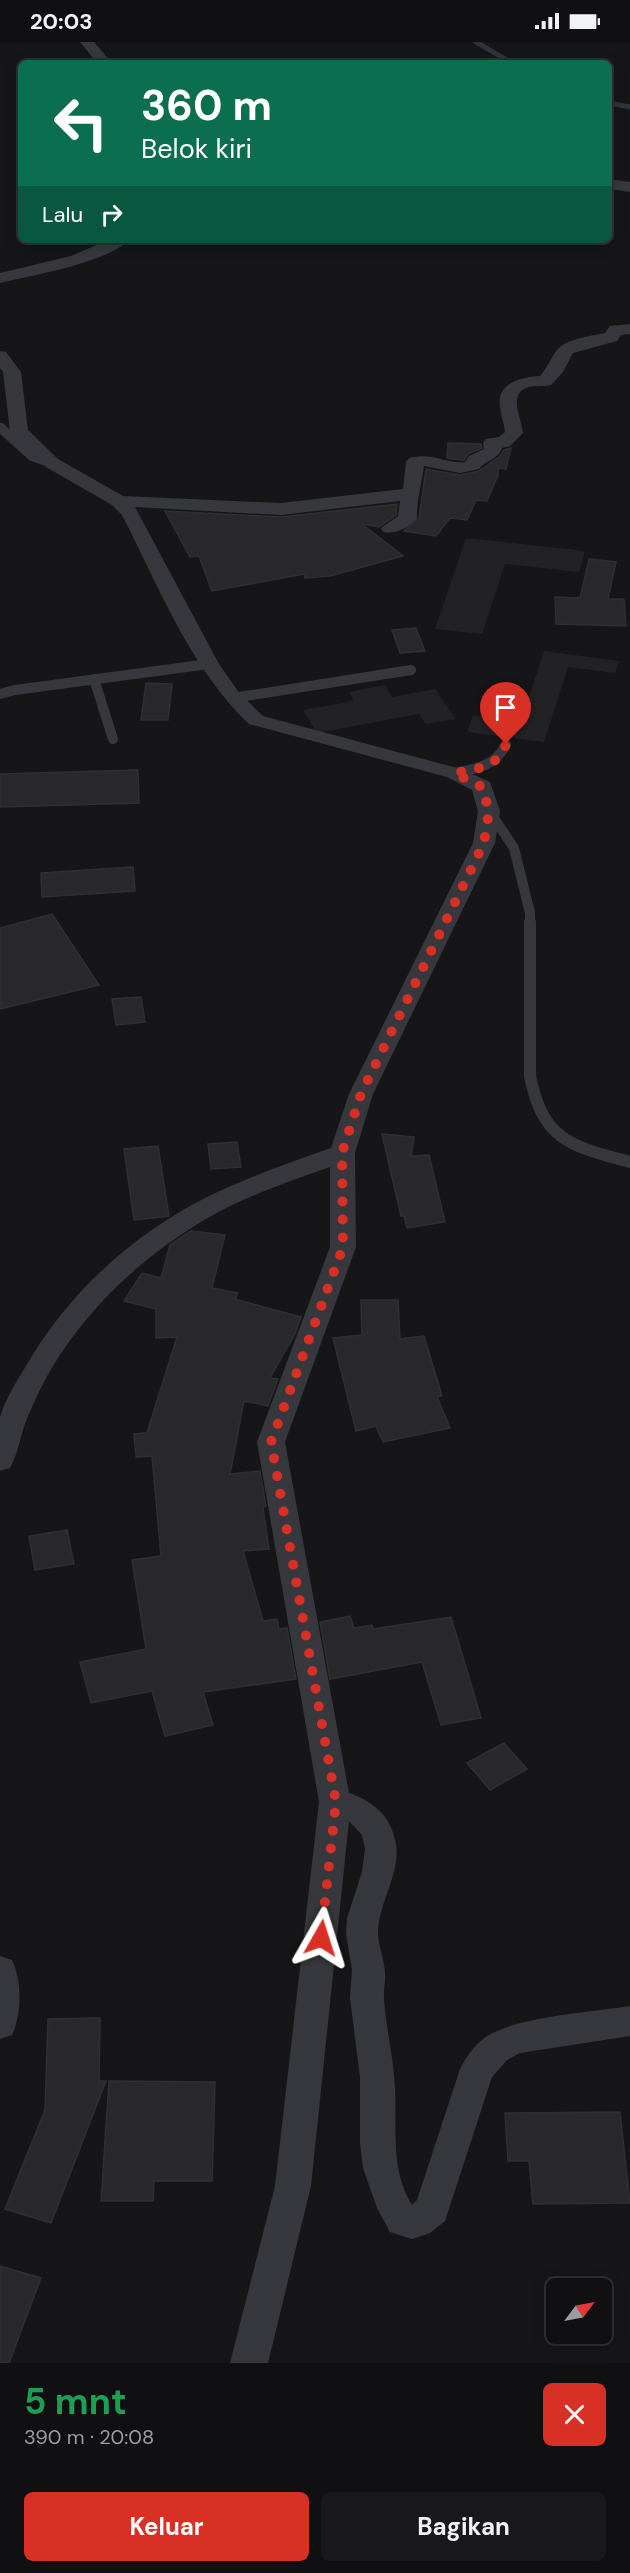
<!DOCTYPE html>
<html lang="id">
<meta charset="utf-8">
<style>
body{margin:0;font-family:"DM Sans",sans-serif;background:#19191b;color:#f1f3f6;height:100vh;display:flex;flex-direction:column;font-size:22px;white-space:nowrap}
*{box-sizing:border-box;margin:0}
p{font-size:20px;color:#9c9d9f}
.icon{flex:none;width:33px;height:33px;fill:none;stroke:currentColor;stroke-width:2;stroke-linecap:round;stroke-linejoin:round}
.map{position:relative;height:2321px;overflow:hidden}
.sheet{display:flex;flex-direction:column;background:#101012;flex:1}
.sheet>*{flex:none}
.guide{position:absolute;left:18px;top:18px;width:594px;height:183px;border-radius:9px;box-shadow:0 3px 15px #0003,0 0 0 2px #303032;background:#0b6e4f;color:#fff;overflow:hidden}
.needle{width:39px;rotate:58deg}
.buttons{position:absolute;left:546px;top:2236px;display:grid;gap:12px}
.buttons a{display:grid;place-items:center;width:66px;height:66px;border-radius:9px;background:#101012;box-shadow:0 3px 15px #0003,0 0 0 2px #303032;font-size:30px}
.pin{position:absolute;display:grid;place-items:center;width:51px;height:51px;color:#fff;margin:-62px -26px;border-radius:50% 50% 50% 0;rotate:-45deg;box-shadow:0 0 6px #0007}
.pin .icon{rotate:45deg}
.me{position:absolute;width:66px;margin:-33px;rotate:6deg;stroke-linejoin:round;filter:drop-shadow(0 0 4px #0008)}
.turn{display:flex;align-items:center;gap:21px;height:126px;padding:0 24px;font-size:27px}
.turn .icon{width:78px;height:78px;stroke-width:2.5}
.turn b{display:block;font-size:42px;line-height:51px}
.then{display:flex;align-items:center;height:57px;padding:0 24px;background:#0003;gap:12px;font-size:22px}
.round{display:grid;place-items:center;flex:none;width:63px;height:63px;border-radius:9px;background:#19191b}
.summary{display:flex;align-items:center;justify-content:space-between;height:102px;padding:0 24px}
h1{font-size:36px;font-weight:700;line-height:45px;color:#1e9e55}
.cta{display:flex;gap:12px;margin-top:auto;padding:12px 24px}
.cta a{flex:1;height:69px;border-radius:9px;background:#d93025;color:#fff;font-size:24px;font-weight:700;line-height:69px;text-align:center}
.cta a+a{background:#19191b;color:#f1f3f6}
.status{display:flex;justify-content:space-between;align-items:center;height:42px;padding:0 30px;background:#101012;direction:ltr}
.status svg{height:16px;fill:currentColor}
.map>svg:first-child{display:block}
</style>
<div class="status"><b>20:03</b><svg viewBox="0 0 49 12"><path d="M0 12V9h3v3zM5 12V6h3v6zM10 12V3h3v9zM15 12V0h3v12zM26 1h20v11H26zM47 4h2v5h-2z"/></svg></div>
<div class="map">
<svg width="630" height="2321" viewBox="0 0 630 2321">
<rect width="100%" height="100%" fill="#161618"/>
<!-- built -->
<g fill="#222225">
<polygon points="466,496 585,509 579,530 505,522 482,592 435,587"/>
<polygon points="544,609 619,619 615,631 568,625 544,700 467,690 473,673 521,679"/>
<polygon points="385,643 392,655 435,647 456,677 426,682 419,672 317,691 303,668 354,659 349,650"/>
</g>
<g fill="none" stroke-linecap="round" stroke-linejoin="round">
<!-- stream -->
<g stroke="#2c353c" stroke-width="5">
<polyline points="476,0 512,21"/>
<polyline points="609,61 630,65"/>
</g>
</g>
<!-- building -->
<g fill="#29292c" stroke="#303034" stroke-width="1.5">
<polygon points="448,401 481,402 482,406 468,412 464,418 452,417 447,416"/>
<polygon points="511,406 506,427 498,426 498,433 487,459 476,458 467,478 450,476 436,494 404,489 419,476 426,427 460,433 479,429 500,414 504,408"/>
<polygon points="397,462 396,473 379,485 362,482 403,514 330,534 305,536 304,532 212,549 199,514 190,515 165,469 281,475"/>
<polygon points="589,517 616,520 608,557 624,557 626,584 556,582 555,555 580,556"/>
<polygon points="416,586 425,609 400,611 392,588"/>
<polygon points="146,641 172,642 168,678 141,678"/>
<polygon points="138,728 139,761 0,765 0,732"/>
<polygon points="133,825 135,849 42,855 41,831"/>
<polygon points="52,872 99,943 0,967 0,886"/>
<polygon points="141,955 145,980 116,983 112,957"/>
<polygon points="382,1092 414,1095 411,1114 429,1113 445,1180 407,1186 404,1174 401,1174"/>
<polygon points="237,1100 241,1125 211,1127 208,1102"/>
<polygon points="158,1104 169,1174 134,1178 124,1107"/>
<polygon points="191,1189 225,1193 212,1246 238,1251 235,1257 301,1275 295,1292 270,1336 278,1337 268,1364 244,1359 230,1432 260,1429 266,1464 263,1465 269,1507 243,1509 263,1579 277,1577 279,1587 287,1586 296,1637 203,1650 213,1683 165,1694 152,1649 91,1661 80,1620 146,1607 132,1518 161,1514 152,1414 136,1415 134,1392 147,1391 177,1295 156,1296 156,1267 124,1259 142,1231 161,1236 170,1203"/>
<polygon points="361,1258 398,1258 400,1297 424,1294 442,1354 437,1355 450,1386 383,1400 376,1384 356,1389 333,1296 362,1293"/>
<polygon points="67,1488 74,1522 35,1528 29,1494"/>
<polygon points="350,1574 354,1586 372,1583 373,1587 451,1575 481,1676 441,1683 422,1620 330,1637 320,1580"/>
<polygon points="504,1701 527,1727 490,1748 467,1721"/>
<polygon points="100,1976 99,2039 106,2039 51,2181 5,2167 45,2068 48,1977"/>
<polygon points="109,2039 215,2040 212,2139 154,2139 153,2159 101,2159"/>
<polygon points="620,2070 630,2161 533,2162 529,2119 508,2119 505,2071"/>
<polygon points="0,2224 41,2236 9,2321 0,2321"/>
</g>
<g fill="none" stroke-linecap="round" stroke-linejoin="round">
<!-- service-far2 -->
<polyline stroke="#37383d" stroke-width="8" points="0,385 3,387"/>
<!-- service-far1 -->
<g stroke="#37383d" stroke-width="10">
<polyline points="1,386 32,414 52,421"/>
<polyline points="94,637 113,697"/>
<polyline points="0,652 15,648 209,622"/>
<polyline points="233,656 411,628"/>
<path d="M454,731C476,727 496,724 506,702"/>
<polyline points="490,770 514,806 530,871 530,882"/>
</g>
<!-- service -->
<path stroke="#37383d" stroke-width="12" d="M530,880V1034C543,1099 571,1104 630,1120"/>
<!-- minor -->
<g fill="#37383d" fill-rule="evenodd">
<polygon points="80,0 94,0 112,21 97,21"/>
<polygon points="609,137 630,140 630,150 609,147"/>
<path d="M108,198H128C110,220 29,234 0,241V231L71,214Z"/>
<path d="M630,282V292L621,293L617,299L573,311L563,330L551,343C543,345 534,343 526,346C508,353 522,378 523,391L510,404L502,406C499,417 486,418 479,427L460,431L424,424C422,439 416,463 417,476C410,485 395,493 383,490L381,486L398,474L400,459L281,473L135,465L219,622L240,652L263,674L461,727L490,740L500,769L495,801L373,1052L355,1111L356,1205L285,1400L349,1751C372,1759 389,1772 395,1797C403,1829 379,1858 378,1890C378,1903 384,1916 385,1930C386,1939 383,1948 384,1957C386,1987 394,2017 395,2047C397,2087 390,2127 412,2163L417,2158L460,2027C465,2016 473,2006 482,1998C508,1975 594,1970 630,1964V1994L520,2011L507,2018L492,2035L445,2179L430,2191L412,2197L390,2190L377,2166L363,2126L360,2101V2035L350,1956L352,1928L346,1892L347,1876L362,1830L365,1807L362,1793L349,1779L311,2144L268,2321H230L275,2144L319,1760L257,1400L330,1205V1125C295,1137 261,1149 228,1165C152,1204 83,1266 43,1342C37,1353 31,1367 26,1379C20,1395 18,1412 10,1426L0,1429C0,1413 0,1391 0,1375C6,1354 21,1333 32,1314C74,1245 140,1187 213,1152C251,1134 291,1120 331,1106L349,1052L473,801L478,769L472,748L447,735L249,682C190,626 159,545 122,473L112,463L46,425L13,393L10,389L3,330L0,326V309L6,310L21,330L28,388L58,417L123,454L281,461L403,447L406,420L409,416C433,410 445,422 465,420L469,414L484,407L483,401L486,397L499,395L505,390C504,381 501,374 500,365C496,341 521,335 540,334C548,325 552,313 559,306C569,296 592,294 605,291L610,284Z"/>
<path d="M0,1914L12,1918C22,1939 22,1971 12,1993L0,1997Z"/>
</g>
</g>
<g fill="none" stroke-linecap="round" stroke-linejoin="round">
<!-- route -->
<path stroke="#d93025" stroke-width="10" stroke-dasharray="0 18" d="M321,1896L336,1760L271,1400L343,1205L342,1111L361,1052L484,801L489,769L482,745L454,731C476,727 498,726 506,702"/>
</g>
</svg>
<div class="buttons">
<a><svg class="needle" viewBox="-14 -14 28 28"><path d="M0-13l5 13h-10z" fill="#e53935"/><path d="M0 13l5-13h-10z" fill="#9c9d9f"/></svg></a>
</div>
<div class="pin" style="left:506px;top:702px;background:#d93025"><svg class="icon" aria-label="arrive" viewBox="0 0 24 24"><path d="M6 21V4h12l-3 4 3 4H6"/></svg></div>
<svg class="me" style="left:321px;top:1896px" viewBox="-20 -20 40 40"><path d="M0-17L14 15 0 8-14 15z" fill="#d93025" stroke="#fff" stroke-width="4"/></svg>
<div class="guide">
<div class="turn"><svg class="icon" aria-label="left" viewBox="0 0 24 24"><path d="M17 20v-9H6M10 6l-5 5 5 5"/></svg><div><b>360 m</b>Belok kiri</div></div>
<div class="then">Lalu<svg class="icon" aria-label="right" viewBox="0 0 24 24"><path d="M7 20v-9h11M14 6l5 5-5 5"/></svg></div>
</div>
</div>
<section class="sheet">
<div class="summary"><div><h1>5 mnt</h1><p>390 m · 20:08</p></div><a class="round" style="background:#d93025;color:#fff"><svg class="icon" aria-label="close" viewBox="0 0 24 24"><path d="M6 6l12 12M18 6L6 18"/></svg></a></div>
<div class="cta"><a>Keluar</a><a>Bagikan</a></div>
</section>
